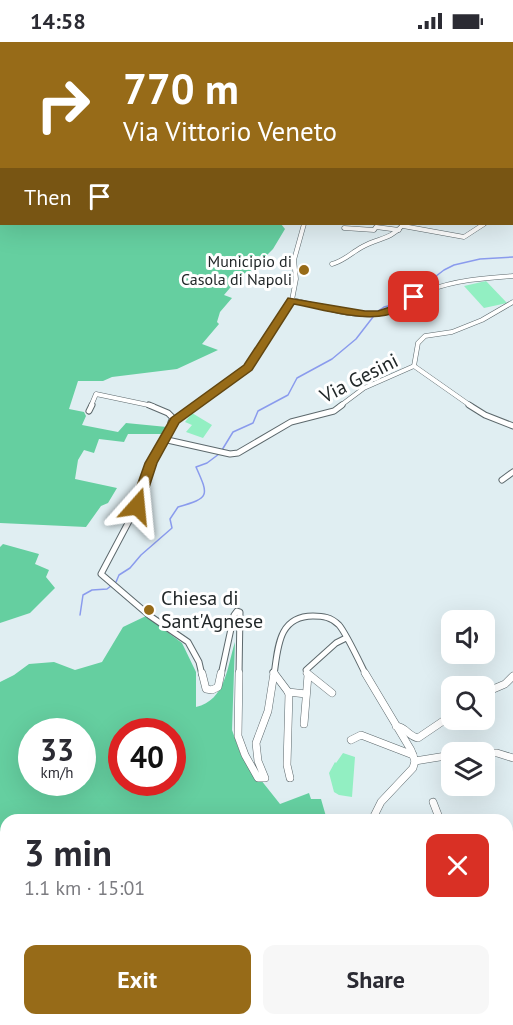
<!DOCTYPE html>
<meta charset="utf-8">
<style>
body{margin:0;font-family:"PT Sans",sans-serif;background:#f7f7f7;color:#2b2b33;height:100vh;display:flex;flex-direction:column;font-size:22px;white-space:nowrap}
*{box-sizing:border-box;margin:0}
p{font-size:20px;color:#7c7c81}
.icon{flex:none;width:33px;height:33px;fill:none;stroke:currentColor;stroke-width:2;stroke-linecap:round;stroke-linejoin:round}
.map{position:relative;flex:1;overflow:hidden}
.details{position:absolute;left:0px;top:772px;width:513px;height:212px;display:flex;flex-direction:column;background:#fff;border-radius:18px 18px 0 0;box-shadow:0 6px 24px #0002}
.details>*{flex:none}
.top-card{position:absolute;left:0px;top:0px;width:513px;height:183px;box-shadow:0 6px 24px #0002;background:#976b18;color:#fff;overflow:hidden}
.fabs{position:absolute;left:441px;top:568px;display:grid;gap:12px}
.fabs a{display:grid;place-items:center;width:54px;height:54px;border-radius:12px;background:#fff;box-shadow:0 6px 24px #0002;font-size:30px}
.speed{position:absolute;left:18px;top:676px;display:flex;gap:12px;font-size:30px;font-weight:700;text-align:center}
.speed>*{display:grid;place-content:center;width:78px;height:78px;border-radius:50%;background:#fff;box-shadow:0 6px 24px #0002;line-height:1}
.speed small{font-size:15px;font-weight:400}
.speed .limit{border:9px solid #d22;background:#fff;color:#111}
.pin{position:absolute;display:grid;place-items:center;width:51px;height:51px;color:#fff;margin:-26px;border-radius:12px;box-shadow:0 3px 9px #0006}
.me{position:absolute;width:66px;margin:-33px;rotate:18deg;stroke-linejoin:round;filter:drop-shadow(0 0 4px #0008)}
.turn{display:flex;align-items:center;gap:21px;height:126px;padding:0 24px;font-size:27px}
.turn .icon{width:78px;height:78px;stroke-width:2.5}
.turn b{display:block;font-size:42px;line-height:51px}
.then{display:flex;align-items:center;height:57px;padding:0 24px;background:#0003;gap:12px;font-size:22px}
.round{display:grid;place-items:center;flex:none;width:63px;height:63px;border-radius:12px;background:#f7f7f7}
.headline{display:flex;align-items:center;justify-content:space-between;height:102px;padding:0 24px}
h1{font-size:36px;font-weight:700;line-height:45px}
.primary-button{display:flex;gap:12px;margin-top:auto;padding:12px 24px}
.primary-button a{flex:1;height:69px;border-radius:12px;background:#976b18;color:#fff;font-size:24px;font-weight:700;line-height:69px;text-align:center}
.primary-button a+a{background:#f7f7f7;color:#2b2b33}
.status{display:flex;justify-content:space-between;align-items:center;height:42px;padding:0 30px;background:#fff;direction:ltr}
.status svg{height:16px;fill:currentColor}
.map>svg:first-child{display:block}
</style>
<div class="status"><b>14:58</b><svg viewBox="0 0 49 12"><path d="M0 12V9h3v3zM5 12V6h3v6zM10 12V3h3v9zM15 12V0h3v12zM26 1h20v11H26zM47 4h2v5h-2z"/></svg></div>
<div class="map">
<svg width="513" height="983" viewBox="0 0 513 983">
<rect width="100%" height="100%" fill="#e0eef2"/>
<!-- green -->
<g fill="#92efc2">
<polygon points="486,239 507,261 484,266 464,244"/>
<polygon points="192,371 212,383 203,396 186,390 192,383 185,380"/>
<polygon points="343,711 355,715 352,755 339,753 334,750 329,731 335,720 336,721"/>
</g>
<!-- forest -->
<g fill="#65cfa0" fill-rule="evenodd">
<polygon points="80,0 513,0 513,4 512,2 75,1"/>
<polygon points="0,173 2,182 281,182 285,187 273,207 252,228 241,233 224,253 232,256 220,270 217,280 219,282 202,302 218,308 177,327 112,335 103,339 78,339 69,367 84,370 86,374 82,383 118,390 126,381 167,385 163,392 128,392 124,400 99,397 94,411 84,408 78,418 75,437 117,446 108,461 101,464 86,485 0,481"/>
<polygon points="3,502 39,512 35,522 49,528 46,535 55,546 30,571 0,581 0,505"/>
<path d="M146,574L182,601L196,630V665C226,658 227,625 235,600L232,688L241,713L280,762L309,751L311,757H321L327,778H6V871L3,864L0,865V640L14,633L29,622L54,620L75,628L102,620L123,585ZM32,690H82V741H32ZM122,690H172V741H122Z"/>
<polygon points="56,978 147,978 136,983 58,983"/>
</g>
<g fill="none" stroke-linecap="round" stroke-linejoin="round">
<!-- stream -->
<g stroke="#8a9bed" stroke-width="1.5">
<polyline points="195,0 198,2"/>
<polyline points="375,271 384,265 400,261 401,250 414,251 444,228 454,223 480,217 513,215"/>
<polyline points="222,408 233,390 253,381 258,369 288,353 297,336 332,317 356,297 373,275"/>
<path d="M80,573L83,553L92,548L107,547L116,540L119,533L130,526L141,513L172,486L170,477L178,465C210,456 209,454 196,425L207,421L219,412"/>
</g>
<!-- minor-far2 casing -->
<g stroke="#5c686c" stroke-width="5">
<g id="minor-far2">
<polyline points="403,184 464,195 484,182"/>
<polyline points="344,186 374,188 376,185 399,188"/>
<path d="M332,222C344,219 351,211 362,205C379,195 389,199 404,182"/>
<path d="M292,258C319,263 350,276 378,272C397,270 410,256 427,249C455,238 484,236 513,234"/>
<polyline points="414,324 471,364"/>
<polyline points="91,364 96,352 153,364"/>
<polyline points="194,364 245,329 281,277 292,258 296,237 294,218 304,182"/>
<polyline points="340,364 364,346 414,324 418,301 425,294 452,290 482,278 513,260"/>
</g>
</g>
<!-- minor-far1 casing -->
<g stroke="#5c686c" stroke-width="7">
<g id="minor-far1">
<polyline points="149,363 168,371 173,376 171,380"/>
<polyline points="196,363 177,376 151,421 137,464 101,532 150,574 188,600 199,620 202,633"/>
<polyline points="469,363 485,373 513,384"/>
<polyline points="89,369 92,363"/>
<polyline points="163,397 230,412 238,411 291,380 334,369 342,363"/>
<polyline points="502,438 513,430"/>
<polyline points="273,630 275,633"/>
<polyline points="221,633 234,573 237,569 240,570 239,633"/>
<path d="M274,633C278,606 278,574 313,574C323,574 331,575 339,583C346,591 360,621 366,633"/>
<polyline points="308,633 306,628 336,601 346,596"/>
</g>
</g>
<!-- minor casing -->
<g stroke="#5c686c" stroke-width="8">
<g id="minor">
<polyline points="202,631 206,647 212,648 218,645 221,631"/>
<polyline points="239,631 238,694 245,713 258,736 265,736 258,719 256,701 268,669 274,631"/>
<polyline points="274,631 289,651 287,723 290,736"/>
<polyline points="307,631 332,651"/>
<polyline points="365,631 411,708 415,719 413,726 381,760 372,778"/>
<polyline points="288,650 306,652"/>
<polyline points="484,651 505,642 513,634"/>
<polyline points="304,682 308,633"/>
<path d="M396,684C406,685 408,694 418,696L452,673"/>
<polyline points="351,698 361,693 413,713"/>
<polyline points="482,711 497,711 513,716"/>
<polyline points="415,719 452,713"/>
<polyline points="433,760 440,778"/>
<polyline points="507,799 513,796"/>
<polyline points="507,854 513,858"/>
<polyline points="507,912 513,904"/>
<polyline points="0,943 6,946"/>
<polyline points="38,978 41,983"/>
<polyline points="385,978 385,983"/>
<polyline points="294,983 305,980 316,983"/>
<polyline points="453,983 457,978"/>
</g>
</g>
<!-- minor-far2 -->
<use href="#minor-far2" stroke="#fff" stroke-width="4"/>
<!-- minor-far1 -->
<use href="#minor-far1" stroke="#fff" stroke-width="5"/>
<!-- minor -->
<use href="#minor" stroke="#fff" stroke-width="7"/>
</g>
<!-- route -->
<path fill="#976b18" stroke="#624610" stroke-width="1.5" d="M414,252L419,255C388,290 333,269 294,262L252,328L179,381L157,421L143,464L141,467H132L130,464L145,421L171,376L244,323L288,256L365,269H378L399,262Z"/>
<!-- markers -->
<g fill="#976b18" stroke="#fff" stroke-width="2">
<circle cx="304" cy="228" r="6"/>
<circle cx="149" cy="568" r="6"/>
</g>
<g text-anchor="middle" stroke-width="6" stroke-linejoin="round" paint-order="stroke">
<!-- far-poi labels -->
<g font-size="16" fill="#222829" stroke="#fff" text-anchor="end">
<text x="292" y="225">Municipio di<tspan x="292" dy="18">Casola di Napoli</tspan></text>
</g>
<!-- street labels -->
<g font-size="20" fill="#222829" stroke="#fff">
<text transform="translate(359 336) rotate(-27)" y="7">Via Gesini</text>
</g>
<!-- poi labels -->
<g font-size="20" fill="#222829" stroke="#fff" text-anchor="start">
<text x="161" y="563">Chiesa di<tspan x="161" dy="23">Sant'Agnese</tspan></text>
</g>
</g>
</svg>
<div class="fabs">
<a><svg class="icon" aria-label="sound" viewBox="0 0 24 24"><path d="M4 9h4l5-4v14l-5-4H4zM17 9q2 3 0 6"/></svg></a>
<a><svg class="icon" aria-label="search" viewBox="0 0 24 24"><circle cx="10" cy="10" r="6"/><path d="M15 15l6 6"/></svg></a>
<a><svg class="icon" aria-label="layers" viewBox="0 0 24 24"><path d="M12 4l9 5-9 5-9-5zM3 14l9 5 9-5"/></svg></a>
</div>
<div class="speed"><div>33<small>km/h</small></div><div class="limit">40</div></div>
<div class="pin" style="left:414px;top:255px;background:#d93025"><svg class="icon" aria-label="arrive" viewBox="0 0 24 24"><path d="M6 21V4h12l-3 4 3 4H6"/></svg></div>
<svg class="me" style="left:137px;top:464px" viewBox="-20 -20 40 40"><path d="M0-17L14 15 0 8-14 15z" fill="#976b18" stroke="#fff" stroke-width="4"/></svg>
<div class="top-card">
<div class="turn"><svg class="icon" aria-label="right" viewBox="0 0 24 24"><path d="M7 20v-9h11M14 6l5 5-5 5"/></svg><div><b>770 m</b>Via Vittorio Veneto</div></div>
<div class="then">Then<svg class="icon" aria-label="arrive" viewBox="0 0 24 24"><path d="M6 21V4h12l-3 4 3 4H6"/></svg></div>
</div>
<section class="details">
<div class="headline"><div><h1>3 min</h1><p>1.1 km · 15:01</p></div><a class="round" style="background:#d93025;color:#fff"><svg class="icon" aria-label="close" viewBox="0 0 24 24"><path d="M6 6l12 12M18 6L6 18"/></svg></a></div>
<div class="primary-button"><a>Exit</a><a>Share</a></div>
</section>
</div>
